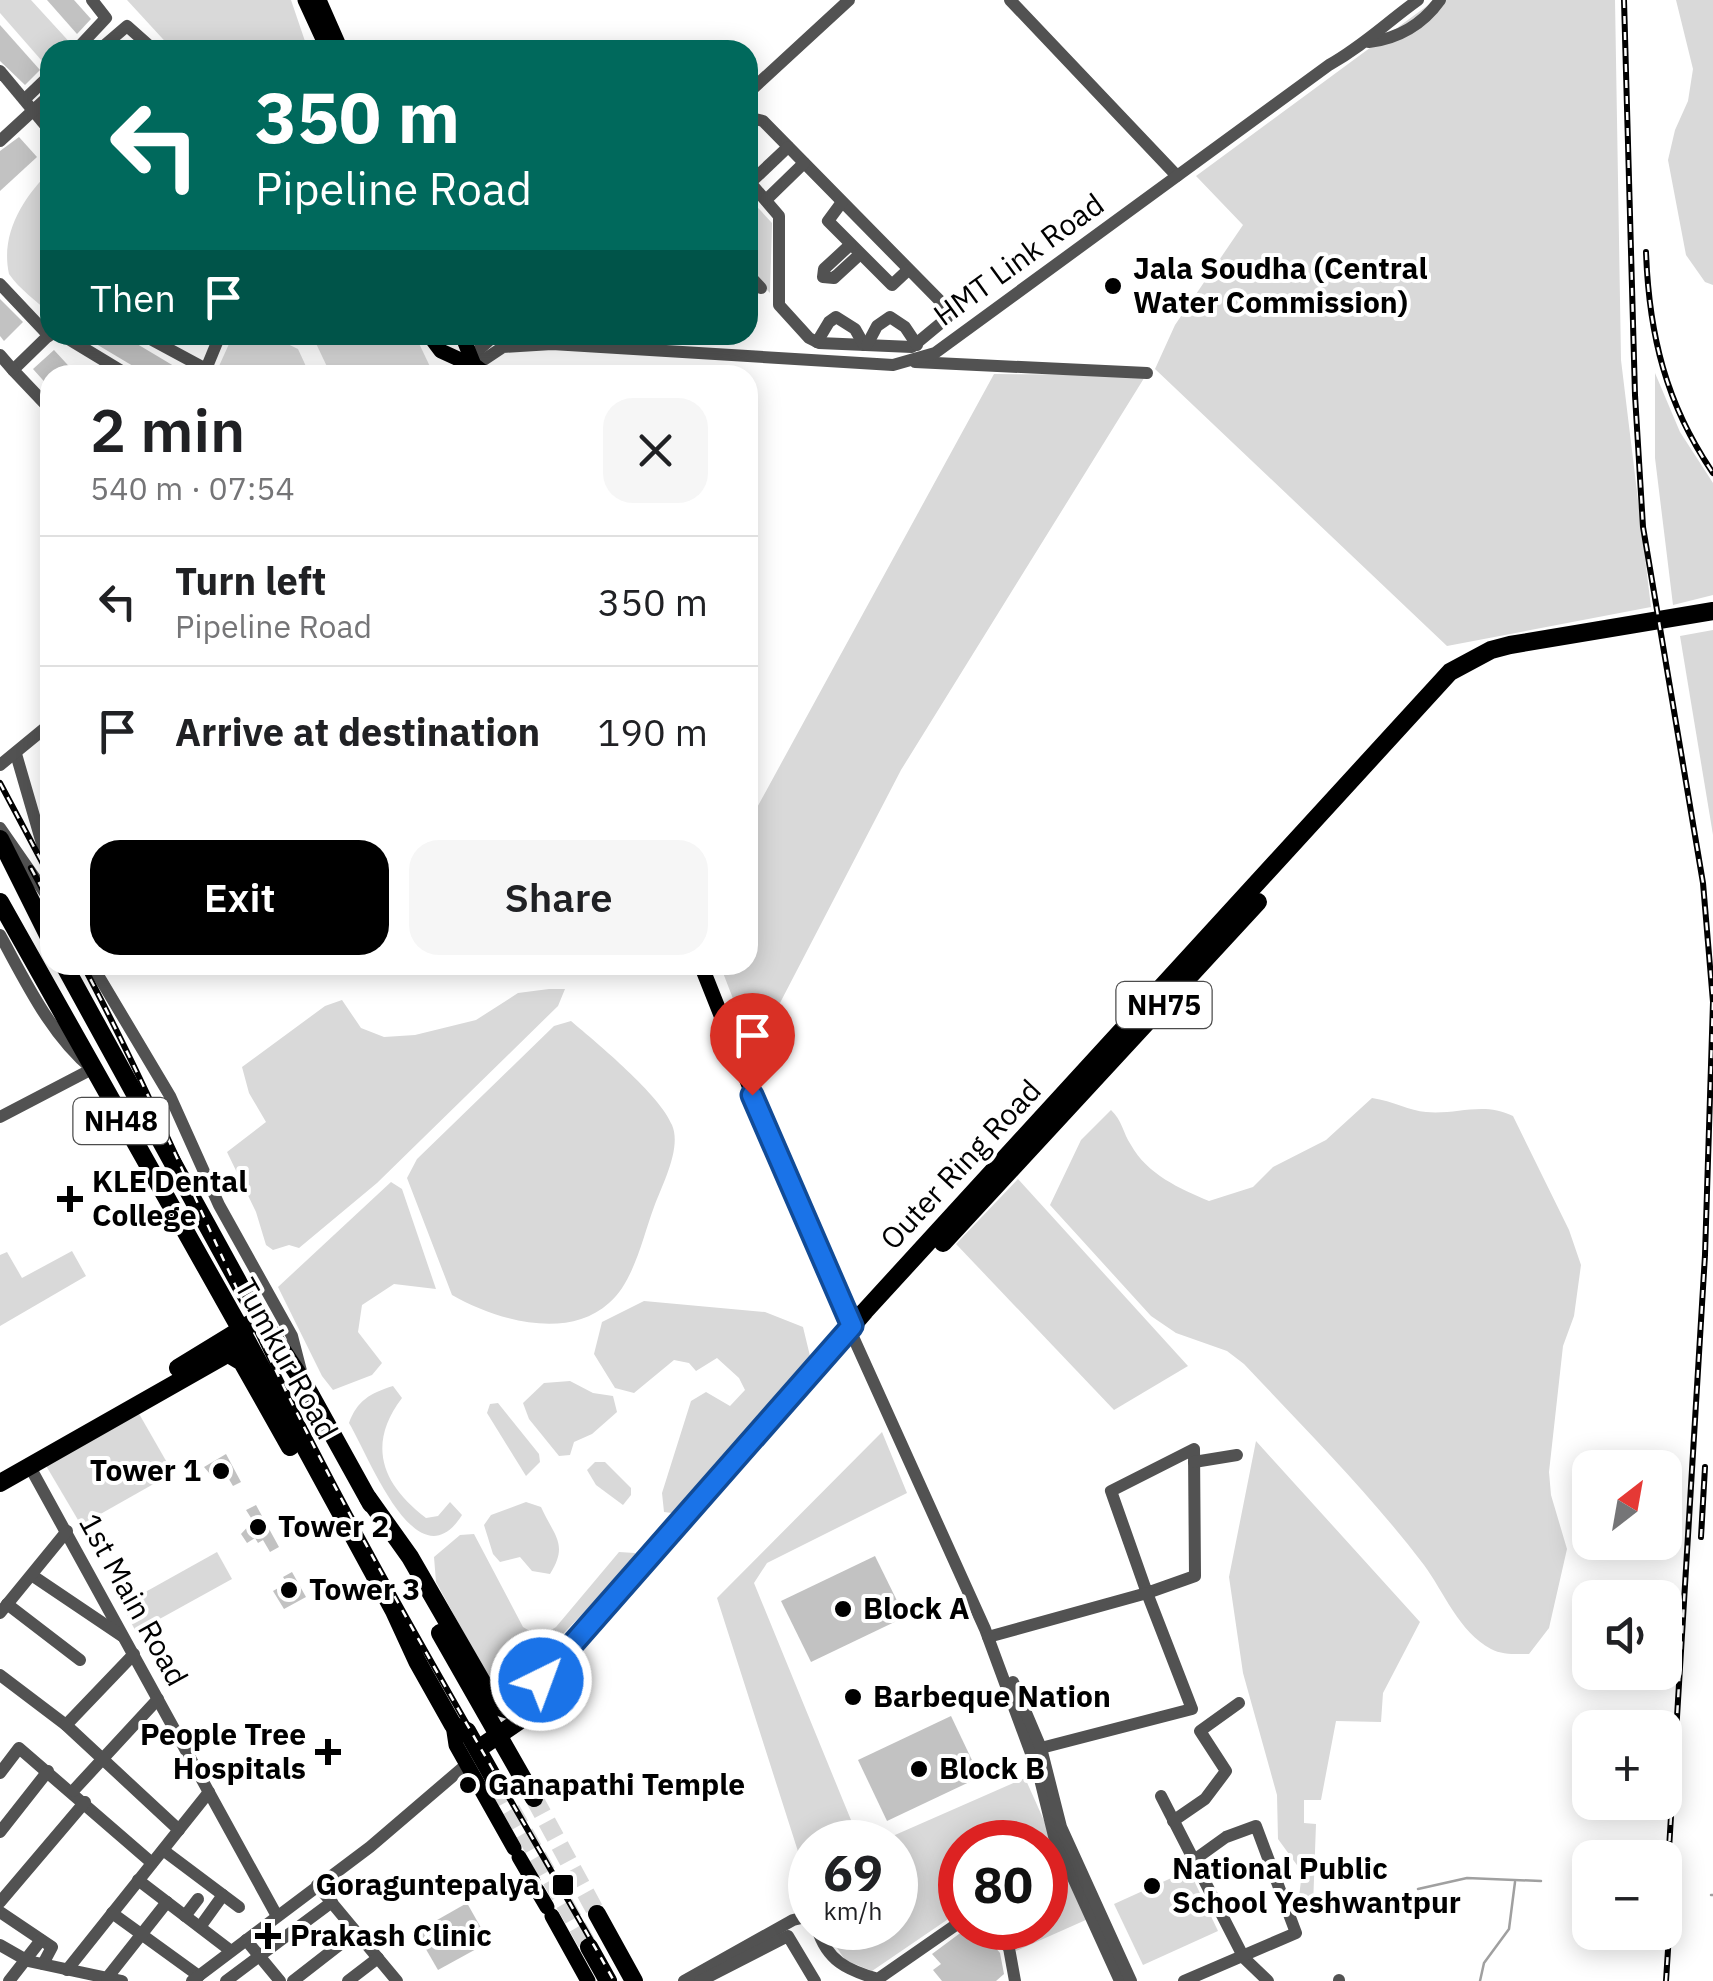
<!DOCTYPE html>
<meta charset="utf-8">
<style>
body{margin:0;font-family:"IBM Plex Sans",sans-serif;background:#f6f6f6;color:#202124;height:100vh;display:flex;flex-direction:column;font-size:38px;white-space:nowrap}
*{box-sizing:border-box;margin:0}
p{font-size:32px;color:#757577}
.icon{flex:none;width:55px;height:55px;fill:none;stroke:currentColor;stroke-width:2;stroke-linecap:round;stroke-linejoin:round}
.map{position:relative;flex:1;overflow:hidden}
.details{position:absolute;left:40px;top:365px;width:718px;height:610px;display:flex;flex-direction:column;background:#fff;border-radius:30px;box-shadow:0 5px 25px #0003}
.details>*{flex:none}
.guide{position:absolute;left:40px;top:40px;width:718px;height:305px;border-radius:30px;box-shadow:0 5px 25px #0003;background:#00695c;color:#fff;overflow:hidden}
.needle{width:65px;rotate:31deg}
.controls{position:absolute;left:1572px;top:1450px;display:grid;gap:20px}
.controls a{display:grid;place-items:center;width:110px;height:110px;border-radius:20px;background:#fff;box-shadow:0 5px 25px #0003;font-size:50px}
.speed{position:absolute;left:788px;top:1820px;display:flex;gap:20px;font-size:50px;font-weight:700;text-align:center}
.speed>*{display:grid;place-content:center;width:130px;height:130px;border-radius:50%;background:#fff;box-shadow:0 5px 25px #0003;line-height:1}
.speed small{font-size:25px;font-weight:400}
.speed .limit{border:15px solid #d22;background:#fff;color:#111}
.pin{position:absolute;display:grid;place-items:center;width:85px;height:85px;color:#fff;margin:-102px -42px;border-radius:50% 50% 50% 0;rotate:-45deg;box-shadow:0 0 10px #0007}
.pin .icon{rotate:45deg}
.me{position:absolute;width:110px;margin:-55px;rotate:42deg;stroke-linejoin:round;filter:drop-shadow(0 0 8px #0008)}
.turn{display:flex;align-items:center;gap:35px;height:210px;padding:0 50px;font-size:45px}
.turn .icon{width:130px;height:130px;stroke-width:2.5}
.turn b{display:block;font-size:70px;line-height:85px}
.then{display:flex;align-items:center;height:95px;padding:0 50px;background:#0003;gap:20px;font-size:38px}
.round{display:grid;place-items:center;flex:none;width:105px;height:105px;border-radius:30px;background:#f6f6f6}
.head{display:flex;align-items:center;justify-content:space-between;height:170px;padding:0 50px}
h1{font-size:60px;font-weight:600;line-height:75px}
.cta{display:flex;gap:20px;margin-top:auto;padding:20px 50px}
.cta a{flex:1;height:115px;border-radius:30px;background:#000;color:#fff;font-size:40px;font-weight:600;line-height:115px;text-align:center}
.cta a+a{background:#f6f6f6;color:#202124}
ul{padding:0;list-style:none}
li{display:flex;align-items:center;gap:30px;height:130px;padding:0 50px;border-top:2px solid #e0e0e0}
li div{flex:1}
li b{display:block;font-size:38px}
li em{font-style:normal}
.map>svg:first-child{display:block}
</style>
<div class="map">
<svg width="1713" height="1981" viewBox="0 0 1713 1981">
<rect width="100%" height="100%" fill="#fff"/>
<!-- green -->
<g fill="#d9d9d9">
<polygon points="0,0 31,0 74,47 50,50 49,69 0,13"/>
<polygon points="127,0 291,0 308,50 173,50"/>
<polygon points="1435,0 1615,0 1621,360 1651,607 1447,646 1155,369 1175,325 1243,225 1196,176"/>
<polygon points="1676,0 1713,0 1713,285 1705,282 1686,255 1668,160 1675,130 1688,101 1693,69"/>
<path d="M50,171V314C38,302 19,289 9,274C0,233 24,197 50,171Z"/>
<polygon points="748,197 772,223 770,293 748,270"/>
<polygon points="233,335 269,335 298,349 310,375 215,375"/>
<polygon points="312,335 415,335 434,375 331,375"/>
<polygon points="1655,373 1680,432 1713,483 1713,595 1673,605 1655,458"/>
<polygon points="994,374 1146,375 901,770 754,1053 720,965 748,965 748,824"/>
<polygon points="1713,630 1713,835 1680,636"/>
<polygon points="549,989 565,989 558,1006 377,1183 299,1248 289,1245 273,1250 266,1245 256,1212 227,1152 266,1122 249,1093 242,1067 325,1006 342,1000 361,1028 384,1037 415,1035 476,1020 518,993"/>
<path d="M571,1021C598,1044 660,1095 672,1125C682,1148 662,1185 654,1207C643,1236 634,1282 609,1303C567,1341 496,1320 452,1295L407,1178L417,1159L554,1026Z"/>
<path d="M1372,1098C1393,1101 1410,1111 1426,1112C1457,1115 1483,1101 1513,1116L1569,1230L1581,1265L1574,1316L1563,1346L1549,1472L1551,1495L1567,1549L1549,1628L1529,1654C1516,1654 1502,1655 1491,1649C1459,1632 1444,1592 1424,1565C1370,1494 1305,1429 1244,1364L1227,1351L1176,1333L1151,1316L1050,1205L1081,1140L1111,1110C1122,1120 1123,1133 1131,1145C1147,1174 1180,1189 1209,1201L1253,1187L1273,1167L1326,1140Z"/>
<polygon points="1018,1179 1188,1366 1114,1410 956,1244"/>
<polygon points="391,1182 402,1189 436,1289 394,1284 362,1305 358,1332 382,1363 372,1375 333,1390 322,1376 278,1287"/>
<polygon points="72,1251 86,1276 0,1326 0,1255 7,1252 22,1278"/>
<polygon points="644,1301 765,1312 803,1327 810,1356 672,1513 664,1512 662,1493 691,1401 706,1392 730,1406 745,1390 739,1378 717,1358 696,1371 689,1363 674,1360 634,1393 615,1388 594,1354 602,1322"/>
<polygon points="570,1381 593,1393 613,1396 617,1412 592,1434 574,1442 570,1455 559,1456 529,1419 523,1403 544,1383"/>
<path d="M393,1386L402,1398C367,1444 381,1484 426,1518L438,1516L450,1502L462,1515C417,1586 369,1456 349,1423C357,1401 370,1393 393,1386Z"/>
<polygon points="498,1403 539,1454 540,1462 526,1476 487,1413 490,1404"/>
<polygon points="138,1412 173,1473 81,1525 45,1464"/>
<polygon points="882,1432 907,1493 767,1563 754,1583 860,1842 810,1842 810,1889 717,1598"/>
<polygon points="1256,1441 1420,1622 1383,1693 1381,1722 1336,1721 1321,1800 1304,1800 1304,1823 1316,1824 1313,1906 1297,1914 1302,1872 1278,1839 1277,1795 1243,1673 1229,1577"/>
<polygon points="595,1462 605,1462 631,1488 631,1495 623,1505 596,1485 587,1470"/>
<path d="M526,1502L541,1507C554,1536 569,1544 550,1574L532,1571L520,1557L500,1562L493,1554L484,1525L491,1515Z"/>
<polygon points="474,1534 523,1627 540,1637 556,1627 619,1552 635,1553 636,1559 514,1684 501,1688 490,1681 436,1582 434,1557 460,1535"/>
<polygon points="217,1552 232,1579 136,1632 122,1605"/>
<polygon points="1025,1778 1088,1919 1016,1951 1006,1930 1001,1933 996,1928 1045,1928 1045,1842 960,1842 960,1911 872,1971 845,1960 824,1928 895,1928 895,1842 879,1842"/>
<polygon points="1189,1870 1218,1931 1143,1965 1114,1904"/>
</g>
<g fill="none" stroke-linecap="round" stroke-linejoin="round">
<!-- stream -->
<g stroke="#a0a0a0" stroke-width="2.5">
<polyline points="1418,1889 1467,1878 1541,1881"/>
<polyline points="1711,1895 1713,1895"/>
<polyline points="1480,1981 1484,1963 1509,1929 1515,1882"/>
</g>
</g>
<!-- building -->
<g fill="#c2c2c2">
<polygon points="47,0 74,0 91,19 77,34"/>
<polygon points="0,25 40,70 25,85 0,61"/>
<polygon points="19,137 37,157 0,191 0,151"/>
<polygon points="0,299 23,322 4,341 0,336"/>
<polygon points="81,335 122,335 189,375 138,375 133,366"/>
<polygon points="54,350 77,375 50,375 50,388 33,369"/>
<polygon points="226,1454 241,1482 233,1486 227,1476 216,1481 204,1467"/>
<polygon points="256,1505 279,1547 270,1552 263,1540 258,1543 255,1538 247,1543 241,1534 253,1521 246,1510"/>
<polygon points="875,1556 905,1617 811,1662 781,1601"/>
<polygon points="292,1572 306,1597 284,1609 273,1591 287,1583 283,1577"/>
<polygon points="951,1716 980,1777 887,1821 858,1760"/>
<polygon points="467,1903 489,1942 438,1970 416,1932"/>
<polygon points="967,1928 972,1934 979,1928 1000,1953 1004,1974 996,1981 942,1981 933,1970 941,1964 932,1954"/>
</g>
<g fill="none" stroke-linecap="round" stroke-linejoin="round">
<!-- highway-tunnel -->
<g stroke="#d9d9d9" stroke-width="18" stroke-dasharray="18 9" stroke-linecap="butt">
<polyline points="498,1786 589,1947"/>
<polyline points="534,1798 597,1914"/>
</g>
<!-- minor -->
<g stroke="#525252" stroke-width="12">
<polyline points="1010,0 1177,176"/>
<path d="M1369,42C1398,39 1423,24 1440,0"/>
<polyline points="76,50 106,18 92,0"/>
<polyline points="99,50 127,26 154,50"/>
<polyline points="0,71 50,131"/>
<polyline points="748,93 849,0"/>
<polyline points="25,99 50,75"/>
<polyline points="748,125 755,119 763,121 947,308 947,318 912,347 819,343 809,338 779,305 779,216 748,180"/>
<polyline points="0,141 50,95"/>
<polyline points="750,183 788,147"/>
<polyline points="766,200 804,163"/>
<polyline points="842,202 828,221 892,285 908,270"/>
<polyline points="850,245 824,269 823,277 834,278 859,255"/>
<polyline points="748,274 761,288"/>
<polyline points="0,284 49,336"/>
<polyline points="50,334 13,370 50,409"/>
<polyline points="62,335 128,375"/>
<polyline points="143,335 206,369"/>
<polyline points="817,342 829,322 836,317 855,329 864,345"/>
<polyline points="867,345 877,326 890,317 905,327 917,345"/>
<polyline points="0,355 13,370"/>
<polyline points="915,362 1147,373"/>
<polyline points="204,374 220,335"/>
<polyline points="451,375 495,335"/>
<path d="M461,375L503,347L552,344L893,365L935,353L1329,65C1363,46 1386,23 1418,0"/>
<polyline points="16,754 50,871"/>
<polyline points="0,765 50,724"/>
<polyline points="0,828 50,900"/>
<path d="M0,935C26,982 50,1034 92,1069L0,1117"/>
<polyline points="92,965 170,1096 219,1205 292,1336 301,1371"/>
<polyline points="854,1339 985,1629 1039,1775 1054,1836 1120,1981"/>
<polygon points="1194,1449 1195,1576 1147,1593 1111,1491"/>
<polyline points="1194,1462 1237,1455"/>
<polyline points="30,1467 277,1916"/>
<polyline points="33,1576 122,1636"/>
<polyline points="7,1604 80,1660"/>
<polyline points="0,1613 67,1531"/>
<polyline points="988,1637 1147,1593 1192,1709 1041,1748"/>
<polyline points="0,1675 66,1725 179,1830"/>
<polyline points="1013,1682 1041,1748 1061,1827 1131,1981"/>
<polyline points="66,1725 134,1654"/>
<polyline points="0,1773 19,1748 152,1863"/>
<polyline points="73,1791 158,1699"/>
<polyline points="1161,1796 1244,1958 1268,1981"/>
<polyline points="1173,1821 1205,1799 1226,1771 1200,1731 1239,1703"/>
<polyline points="0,1832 48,1771"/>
<polyline points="163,1850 239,1907"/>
<polyline points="138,1880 231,1951"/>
<polyline points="317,1885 397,1981"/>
<polyline points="0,1902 85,1802"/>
<polyline points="0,1912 52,1947 43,1964"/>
<polyline points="112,1913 199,1976"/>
<polyline points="185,1916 198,1899"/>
<polyline points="200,1927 223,1895"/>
<path d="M817,1928C827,1961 847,1970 878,1979L960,1922"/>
<polyline points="992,1928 1009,1948 1015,1981"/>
<polyline points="246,1940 280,1981"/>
<polyline points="0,1945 28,1961 122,1981"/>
<polyline points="67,1970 209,1792"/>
<polyline points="107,1978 167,1902"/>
<polyline points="9,1981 41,1940"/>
<polyline points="192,1981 370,1847 467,1764"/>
<polyline points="226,1981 332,1902"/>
<polyline points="293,1981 356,1932"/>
<polyline points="348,1981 378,1958"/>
<polyline points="684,1981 793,1920 810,1916"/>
<polyline points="700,1981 788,1936 815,1981"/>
<polyline points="1184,1981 1296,1933 1256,1826 1226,1837 1194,1860"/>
<polyline points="1339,1981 1339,1980"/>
</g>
<!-- major -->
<g stroke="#000" stroke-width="15">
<polyline points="305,0 328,50"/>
<polyline points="319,0 341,50"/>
<polyline points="429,335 441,351 465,362 471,375"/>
<polyline points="462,335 474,365 487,375"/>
<polyline points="701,965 779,1161 852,1325"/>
<polyline points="453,1725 456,1745 514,1848"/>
<polyline points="519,1857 533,1881"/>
<polyline points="537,1890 547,1907"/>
<polyline points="552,1916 588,1981"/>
</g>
<!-- highway -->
<g stroke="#000" stroke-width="18">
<polyline points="0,839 50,939"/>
<polyline points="0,902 241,1330 394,1611 417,1661 453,1725 467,1731 498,1786"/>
<polyline points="64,965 246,1296 304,1383 371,1504"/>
<polyline points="943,1243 1258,902"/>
<polyline points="227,1353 242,1362 290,1447"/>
<polyline points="178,1368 250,1324"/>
<polyline points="0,1483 236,1349"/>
<polyline points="368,1498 410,1557 496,1706 508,1710 515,1708 677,1529 865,1311 1450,672 1491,650 1510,645 1713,611"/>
<polyline points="440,1633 534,1798"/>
<polyline points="478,1749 519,1721 538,1701"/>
<polyline points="597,1914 634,1981"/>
<polyline points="589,1947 608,1981"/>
</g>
<!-- rail casing -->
<g stroke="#000" stroke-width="6">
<g id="rail">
<polyline points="1624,0 1635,395 1643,527 1703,883 1713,1002 1705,1255 1665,1915"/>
<path d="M1646,252C1649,335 1666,404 1713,473"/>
<polyline points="0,783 50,877"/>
<polyline points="31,868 50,903"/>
<path d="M83,965C161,1112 223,1268 299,1417C396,1609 509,1794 614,1981"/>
<polyline points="1701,1537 1705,1467"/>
<polyline points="1666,1981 1671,1903"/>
</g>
</g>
<!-- rail -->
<use href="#rail" stroke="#fff" stroke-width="2.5" stroke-dasharray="8" stroke-linecap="butt"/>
</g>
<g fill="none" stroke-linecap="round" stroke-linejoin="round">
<!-- route casing -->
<g stroke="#114b97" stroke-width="25">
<polyline id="route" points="541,1680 852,1326 752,1095"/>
</g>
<!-- route -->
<use href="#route" stroke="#1a73e8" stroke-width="18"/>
</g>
<!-- markers -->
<g fill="#000" stroke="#fff" stroke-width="4">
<circle cx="1113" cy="286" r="10"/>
<path d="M65 1184h10v10h10v10h-10v10h-10v-10h-10v-10h10z"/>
<circle cx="221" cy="1471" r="10"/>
<circle cx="258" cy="1527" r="10"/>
<circle cx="289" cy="1590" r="10"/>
<circle cx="843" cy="1609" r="10"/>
<circle cx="853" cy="1697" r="10"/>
<path d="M323 1737h10v10h10v10h-10v10h-10v-10h-10v-10h10z"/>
<circle cx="919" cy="1769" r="10"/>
<circle cx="468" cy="1785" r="10"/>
<rect x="551" y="1873" width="24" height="24" rx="5"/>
<circle cx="1152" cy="1886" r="10"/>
<path d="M263 1921h10v10h10v10h-10v10h-10v-10h-10v-10h10z"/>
</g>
<g text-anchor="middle" stroke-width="8" stroke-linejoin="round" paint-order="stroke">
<!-- shield labels -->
<g fill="#fff" stroke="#4c4c4c" stroke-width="2.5">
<rect x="1116.5" y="982" width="95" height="46" rx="8"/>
<rect x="73.5" y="1098" width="95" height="46" rx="8"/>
</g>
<g font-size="28" font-weight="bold" fill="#000">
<text x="1164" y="1015">NH75</text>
<text x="121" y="1131">NH48</text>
</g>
<!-- street labels -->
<g font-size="30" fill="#000" stroke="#fff">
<text transform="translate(1019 260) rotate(-36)" y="10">HMT Link Road</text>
<text transform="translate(961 1165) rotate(-47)" y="10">Outer Ring Road</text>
<text transform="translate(286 1359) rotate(61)" y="10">Tumkur Road</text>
<text transform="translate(133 1600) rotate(61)" y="10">1st Main Road</text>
</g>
<!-- poi labels -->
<g font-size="30" font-weight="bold" fill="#000" stroke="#fff" text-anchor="start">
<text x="1133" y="279">Jala Soudha (Central<tspan x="1133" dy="34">Water Commission)</tspan></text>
<text x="92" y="1192">KLE Dental<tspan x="92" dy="34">College</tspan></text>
<text x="201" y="1481" text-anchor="end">Tower 1</text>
<text x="278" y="1537">Tower 2</text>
<text x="309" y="1600">Tower 3</text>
<text x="863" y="1619">Block A</text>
<text x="873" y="1707">Barbeque Nation</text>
<text x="306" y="1745" text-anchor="end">People Tree<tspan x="306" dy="34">Hospitals</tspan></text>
<text x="939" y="1779">Block B</text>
<text x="488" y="1795">Ganapathi Temple</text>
<text x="1172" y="1879">National Public<tspan x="1172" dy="34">School Yeshwantpur</tspan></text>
<text x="540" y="1895" text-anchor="end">Goraguntepalya</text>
<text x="290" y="1946">Prakash Clinic</text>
</g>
</g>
</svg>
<div class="controls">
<a><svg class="needle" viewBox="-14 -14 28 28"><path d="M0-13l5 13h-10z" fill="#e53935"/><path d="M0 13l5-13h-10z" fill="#757577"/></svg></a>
<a><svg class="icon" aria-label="sound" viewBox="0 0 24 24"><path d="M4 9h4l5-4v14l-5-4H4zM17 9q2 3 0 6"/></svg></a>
<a>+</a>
<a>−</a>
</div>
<div class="speed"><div>69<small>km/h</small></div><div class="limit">80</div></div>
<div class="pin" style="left:752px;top:1095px;background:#d93025"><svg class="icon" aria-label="arrive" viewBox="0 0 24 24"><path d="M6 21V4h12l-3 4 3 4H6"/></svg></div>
<svg class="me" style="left:541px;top:1680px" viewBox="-20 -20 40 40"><circle r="17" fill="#1a73e8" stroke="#fff" stroke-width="3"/><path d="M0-11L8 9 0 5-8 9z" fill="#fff"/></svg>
<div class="guide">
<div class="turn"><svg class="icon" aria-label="left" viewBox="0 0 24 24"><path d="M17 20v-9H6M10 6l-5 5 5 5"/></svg><div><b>350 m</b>Pipeline Road</div></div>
<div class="then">Then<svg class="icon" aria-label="arrive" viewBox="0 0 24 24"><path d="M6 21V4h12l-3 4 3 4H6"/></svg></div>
</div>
<section class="details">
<div class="head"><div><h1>2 min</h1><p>540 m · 07:54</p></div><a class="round"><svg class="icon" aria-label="close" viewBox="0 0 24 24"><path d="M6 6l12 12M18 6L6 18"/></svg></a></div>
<ul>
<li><svg class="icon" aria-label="left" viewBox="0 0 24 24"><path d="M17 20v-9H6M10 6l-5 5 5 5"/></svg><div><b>Turn left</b><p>Pipeline Road</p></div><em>350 m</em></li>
<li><svg class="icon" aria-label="arrive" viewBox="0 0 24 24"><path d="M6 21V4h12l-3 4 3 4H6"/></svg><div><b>Arrive at destination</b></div><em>190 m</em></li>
</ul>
<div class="cta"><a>Exit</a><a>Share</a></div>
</section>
</div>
